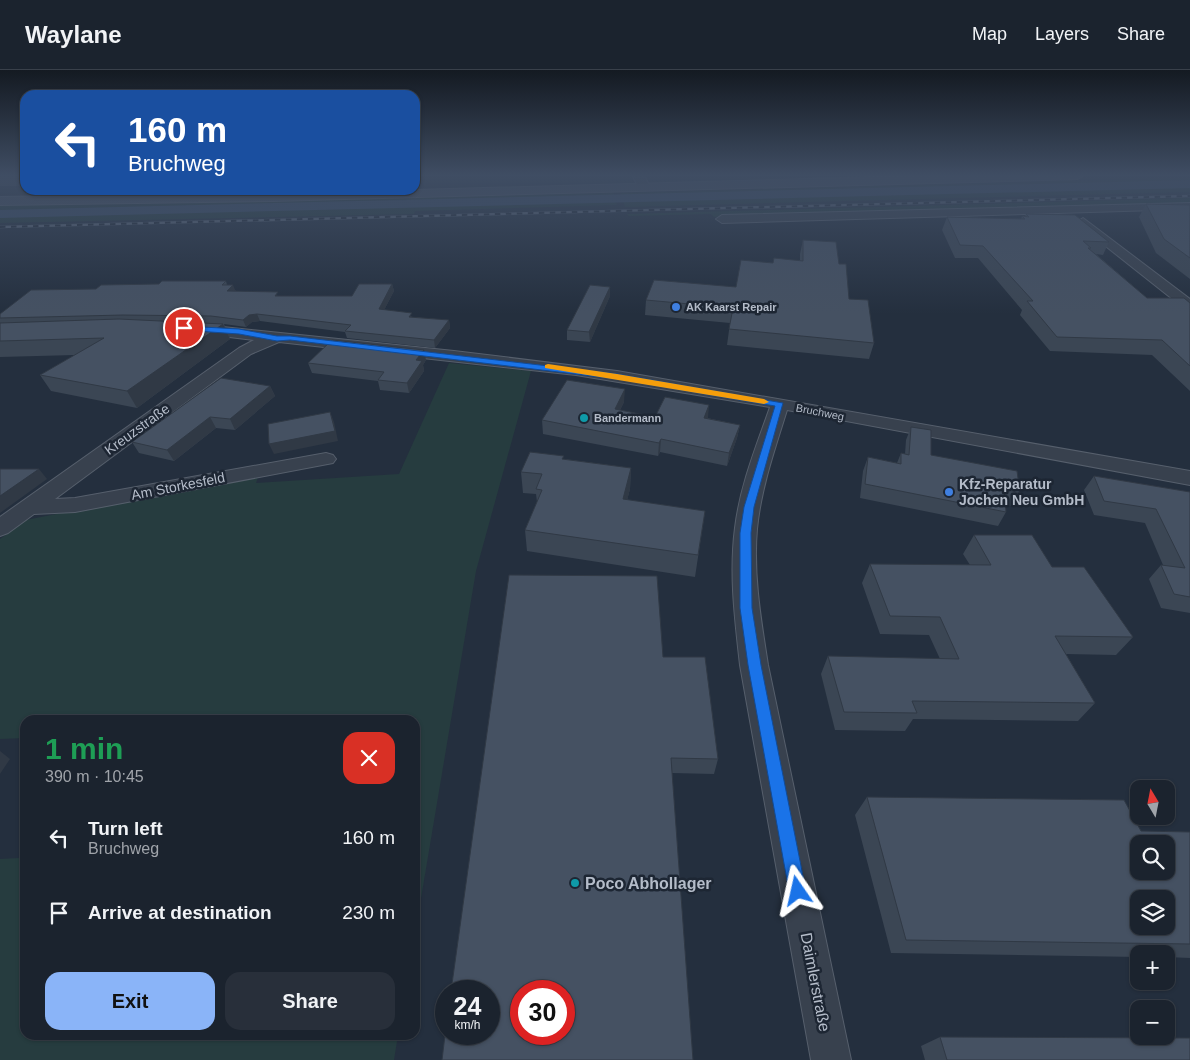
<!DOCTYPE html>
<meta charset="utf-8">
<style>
body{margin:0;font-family:Helvetica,sans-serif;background:#282f3a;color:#f1f3f6;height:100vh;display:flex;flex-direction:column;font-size:19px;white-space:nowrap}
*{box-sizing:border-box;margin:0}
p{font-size:16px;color:#a0a4aa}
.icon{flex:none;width:28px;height:28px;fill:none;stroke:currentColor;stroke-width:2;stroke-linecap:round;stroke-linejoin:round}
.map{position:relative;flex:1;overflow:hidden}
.drawer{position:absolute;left:20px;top:645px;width:400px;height:325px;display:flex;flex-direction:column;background:#1b232e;border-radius:15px;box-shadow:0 1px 4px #0004,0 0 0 1px #39404a}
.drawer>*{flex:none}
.guide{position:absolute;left:20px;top:20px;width:400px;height:105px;border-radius:15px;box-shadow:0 1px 4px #0004,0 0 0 1px #39404a;background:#1a4fa0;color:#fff;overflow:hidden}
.needle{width:32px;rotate:350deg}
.controls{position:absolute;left:1130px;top:710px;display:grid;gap:10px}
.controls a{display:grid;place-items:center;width:45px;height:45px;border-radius:10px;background:#1b232e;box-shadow:0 1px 4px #0004,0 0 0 1px #39404a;font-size:25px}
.speed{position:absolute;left:435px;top:910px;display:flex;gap:10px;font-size:25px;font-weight:700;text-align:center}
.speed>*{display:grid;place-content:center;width:65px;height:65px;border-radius:50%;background:#1b232e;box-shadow:0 1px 4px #0004,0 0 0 1px #39404a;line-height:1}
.speed small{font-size:12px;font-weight:400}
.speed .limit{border:8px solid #d22;background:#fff;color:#111}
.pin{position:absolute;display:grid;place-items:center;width:42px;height:42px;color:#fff;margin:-21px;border:2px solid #fff;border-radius:50%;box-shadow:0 1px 5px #0007}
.me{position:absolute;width:55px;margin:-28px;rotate:349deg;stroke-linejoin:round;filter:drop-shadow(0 0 4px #0008)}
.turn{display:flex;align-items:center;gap:18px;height:105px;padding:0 25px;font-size:22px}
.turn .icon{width:65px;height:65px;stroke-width:2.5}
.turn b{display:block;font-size:35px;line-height:42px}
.round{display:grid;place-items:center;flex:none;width:52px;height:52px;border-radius:15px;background:#282f3a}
.head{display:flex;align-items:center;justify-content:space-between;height:85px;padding:0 25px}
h1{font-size:30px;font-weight:700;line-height:38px;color:#1e9e55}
.cta{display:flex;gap:10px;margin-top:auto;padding:10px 25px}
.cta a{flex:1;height:58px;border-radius:15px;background:#8ab4f8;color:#111;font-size:20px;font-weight:700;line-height:58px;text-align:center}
.cta a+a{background:#282f3a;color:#f1f3f6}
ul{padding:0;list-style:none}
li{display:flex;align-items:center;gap:15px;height:75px;padding:0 25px}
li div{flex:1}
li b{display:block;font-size:19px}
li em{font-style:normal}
header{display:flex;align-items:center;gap:30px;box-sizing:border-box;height:70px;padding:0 25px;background:#1b232e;border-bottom:1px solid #39404a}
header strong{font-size:24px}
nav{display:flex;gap:28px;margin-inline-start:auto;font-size:18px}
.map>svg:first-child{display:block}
</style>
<header>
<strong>Waylane</strong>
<nav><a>Map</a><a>Layers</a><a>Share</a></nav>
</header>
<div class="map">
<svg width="1190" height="990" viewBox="0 0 1190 990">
<rect width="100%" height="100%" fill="#242f3e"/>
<!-- green -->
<g fill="#263c3f">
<polygon points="1190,108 1190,122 625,137 620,123"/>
<polygon points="614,123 617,135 415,141 414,144 0,153 0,135 149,134"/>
<polygon points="1190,128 1190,133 714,147 711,144 629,146 627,144"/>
<polygon points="449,293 531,301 476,501 415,864 415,650 25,650 25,668 0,669 0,469 26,450 259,404 256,413 399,404"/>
<polygon points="25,777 25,965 398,965 394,990 0,990 0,789 19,788"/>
</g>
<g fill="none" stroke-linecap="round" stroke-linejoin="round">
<!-- canal -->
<polygon fill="#394c67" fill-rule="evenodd" points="1190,110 1190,118 0,148 0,140"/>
<!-- minor casing -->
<g stroke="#565f6c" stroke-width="2">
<g id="minor">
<polygon points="1190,133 1190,139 722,153 716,149 722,145"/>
<polygon points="1083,148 1190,229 1190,240 1185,239 1079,155 1077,152"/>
<path d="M194,254L454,281L617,301L1190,401V415L787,340C775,379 761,418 757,459C753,504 761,550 768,595L851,990H811L740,595C735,550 729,504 735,458C740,416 756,377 770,337L576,305L279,272L251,284L55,429L75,428L326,383L333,385L336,389L333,393L75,442L34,444L8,463L0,466V447L239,278L254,270L188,262L186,259Z"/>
</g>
</g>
<!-- tertiary casing -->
<g stroke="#565f6c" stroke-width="2">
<polygon id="tertiary" points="632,105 644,105 650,117 648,120 640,120"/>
</g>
<!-- secondary casing -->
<g stroke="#565f6c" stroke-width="2">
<polygon id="secondary" points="948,105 1084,105 1078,109 272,131 0,135 0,127 415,120"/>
</g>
<!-- minor -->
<use href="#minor" fill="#38414e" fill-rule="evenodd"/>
<!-- tertiary -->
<use href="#tertiary" fill="#38414e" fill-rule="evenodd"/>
<!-- secondary -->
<use href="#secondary" fill="#465061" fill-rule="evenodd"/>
<!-- rail casing -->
<g stroke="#5a6575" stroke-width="2.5">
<polyline id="rail" points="0,157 1190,126"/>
</g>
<!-- rail -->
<use href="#rail" stroke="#1d2633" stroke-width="2" stroke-dasharray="5.5" stroke-linecap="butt"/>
</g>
<!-- wall -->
<g fill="#3b4654">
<rect x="0" y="105" width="25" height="11"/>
<polygon points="1146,134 1190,135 1190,209 1156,183 1139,147"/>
<polygon points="1026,144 1109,172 1103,185 1096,184 1147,228 1190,233 1190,321 1152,285 1050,281 1020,245 1022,240 978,188 955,188 942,160 947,147 1021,149 1022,146 1025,146"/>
<polygon points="803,170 839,194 849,229 874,273 869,289 727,275 730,253 645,245 646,230 736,217 773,193 800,190 800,184"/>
<polygon points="226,211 227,215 236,221 279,226 352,226 392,214 394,221 384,240 413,247 449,250 450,258 435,278 347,268 345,262 260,251 252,252 246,257 224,254 230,269 137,338 51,321 40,305 75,285 0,287 0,244 96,219 159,214"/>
<polygon points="610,226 590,272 567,270 567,260"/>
<polygon points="426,290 423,295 424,301 409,323 380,320 378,311 312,303 308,293"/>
<polygon points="270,316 275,326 235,360 216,358 174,391 139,383 132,372"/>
<polygon points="624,332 620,340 655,347 707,348 740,355 737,368 727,396 660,382 658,386 543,364 542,350"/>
<polygon points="911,357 931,385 1020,423 1012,436 1005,435 1006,442 998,456 860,428 863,401 868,387 897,393 901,383 905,384 906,370"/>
<polygon points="564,389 631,398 630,419 627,430 705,441 695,507 527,481 525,460 537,432 536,424 523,423 521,402"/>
<polygon points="1094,406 1190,422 1190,543 1161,538 1149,509 1161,495 1163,495 1145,453 1094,445 1084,420"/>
<polygon points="974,465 1052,497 1133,567 1116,585 1066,584 1095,633 1078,651 913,649 905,661 835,660 821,604 828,586 940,589 929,565 880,564 862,513 870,494 970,495 963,484"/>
<polygon points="663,587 718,689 714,704 672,703"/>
<polygon points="867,727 1141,761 1190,762 1190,888 1166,887 1166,884 1139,884 1139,887 891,883 855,745"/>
<polygon points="940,967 1190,990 925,990 921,976"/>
</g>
<!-- shaded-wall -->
<g fill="#303945">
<polygon points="392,214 394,221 381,246 379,239"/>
<polygon points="233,215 236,222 227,221"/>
<polygon points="610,217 610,226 590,272 589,262"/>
<polygon points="257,244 260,251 252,252 246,257 243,250 249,245"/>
<polygon points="449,250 450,258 435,278 434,270"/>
<polygon points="223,254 230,269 137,338 127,321"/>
<polygon points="424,280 426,290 423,295 424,301 409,323 407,313 416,290"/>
<polygon points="270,316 275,326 235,360 230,349"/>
<polygon points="625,319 624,332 614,352 615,339"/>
<polygon points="709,335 708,348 702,361 704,348"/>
<polygon points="330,342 334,352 338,371 274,384 269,374"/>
<polygon points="210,347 216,358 174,391 167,380"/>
<polygon points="740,355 737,368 727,396 729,383"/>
<polygon points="661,369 660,382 658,386 659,373"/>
<polygon points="631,398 630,419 622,450 623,429"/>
<polygon points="39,399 47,409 0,443 0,426"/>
<polygon points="0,681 10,689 0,704"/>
</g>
<!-- building -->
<g fill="#455162" stroke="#303945" fill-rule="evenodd">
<rect x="0" y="105" width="25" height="1"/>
<polygon points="1146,134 1190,135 1190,188 1164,169"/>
<polygon points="1026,144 1075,145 1109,172 1083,171 1091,178 1088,178 1147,228 1184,228 1190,233 1190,296 1162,270 1057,267 1027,231 1033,231 983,176 960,175 947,147 1025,149 1022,146 1029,147"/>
<polygon points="803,170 836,172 839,194 846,194 849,229 868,230 874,273 729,259 733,238 646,230 654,210 736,217 741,190 773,193 774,188 803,191"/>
<polygon points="162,211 226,211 222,215 233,215 227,221 278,222 275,226 352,226 359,214 392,214 379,239 412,243 409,247 449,250 434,270 345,261 351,255 257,244 249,245 243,250 211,246 123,245 0,248 0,244 31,220 96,219 101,215 159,214"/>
<polygon points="590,215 610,217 589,262 567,260"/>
<polygon points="119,249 223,254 127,321 40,305 104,268 0,271 0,253"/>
<polygon points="332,270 424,280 416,290 422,291 407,313 378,310 384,302 308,293"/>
<polygon points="221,308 270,316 230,349 210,347 167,380 132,372"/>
<polygon points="567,310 625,319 615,339 655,347 665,327 709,335 704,348 740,355 729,383 661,369 659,373 542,350"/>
<polygon points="330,342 335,361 269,374 268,354"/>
<polygon points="911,357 931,360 931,385 1017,401 1020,423 1004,419 1006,442 865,414 868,387 901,394 901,383 909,385"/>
<polygon points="530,382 564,386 562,389 631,398 623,429 705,441 698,485 525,460 542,420 536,419 542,404 521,402"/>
<polygon points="0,399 39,399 0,426"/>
<polygon points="1094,406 1190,422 1190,527 1174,524 1161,495 1185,498 1156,439 1104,431"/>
<polygon points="974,465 1032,465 1052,497 1084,497 1133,567 1055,566 1095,633 912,631 917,643 844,642 828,586 959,589 940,547 890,546 870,494 991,495"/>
<path d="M509,505L657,506L663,587H705L718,689L671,688L693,990H442L446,957V964H489V921H451ZM521,921H564V964H521Z"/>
<path d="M867,727L1124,730L1141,761L1190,762V874L906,870ZM1139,774H1166V801H1139ZM1139,829H1166V856H1139Z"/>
<polygon points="940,967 1190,968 1190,990 947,990"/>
</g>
<!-- sky -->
<linearGradient id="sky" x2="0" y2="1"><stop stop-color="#141a22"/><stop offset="0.43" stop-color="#3f4d63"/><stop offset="1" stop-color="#3f4d63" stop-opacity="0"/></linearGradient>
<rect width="1190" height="244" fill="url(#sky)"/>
<!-- route -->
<polygon fill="#1a73e8" stroke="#114b97" points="184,256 239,259 277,266 290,266 617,304 783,333 754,437 751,463 752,538 761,595 806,821 804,827 798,829 792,827 789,821 748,595 740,538 740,463 744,437 775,336 617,309 290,270 277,271 239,264 182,260 181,258"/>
<!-- slow -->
<polygon fill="#f59e0b" points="548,294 617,304 764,329 769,332 764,334 545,298 545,295"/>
<!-- markers -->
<g fill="#3f7fe0" stroke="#1d2633" stroke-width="2">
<circle cx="676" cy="237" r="5"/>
<circle cx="949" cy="422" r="5"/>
</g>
<g fill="#0f9aa8" stroke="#1d2633" stroke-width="2">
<circle cx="584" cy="348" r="5"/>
<circle cx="575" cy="813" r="5"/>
</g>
<g text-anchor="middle" stroke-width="5" stroke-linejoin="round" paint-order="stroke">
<!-- far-poi labels -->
<g font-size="11" font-weight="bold" fill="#b4bcc9" stroke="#1d2633" text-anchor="start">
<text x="686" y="241">AK Kaarst Repair</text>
<text x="594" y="352">Bandermann</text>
</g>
<!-- far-street labels -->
<g font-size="11" fill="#b4bcc9" stroke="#1d2633">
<text transform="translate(820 342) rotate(11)" y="4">Bruchweg</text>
</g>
<!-- street labels -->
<g font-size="14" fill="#b4bcc9" stroke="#1d2633">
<text transform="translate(137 359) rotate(-36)" y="5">Kreuzstraße</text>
<text transform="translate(178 416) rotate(-11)" y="5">Am Storkesfeld</text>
</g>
<!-- poi labels -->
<g font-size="14" font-weight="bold" fill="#b4bcc9" stroke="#1d2633" text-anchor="start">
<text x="959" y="419">Kfz-Reparatur<tspan x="959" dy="16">Jochen Neu GmbH</tspan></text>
</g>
<!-- near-poi labels -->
<g font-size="16" font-weight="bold" fill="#b4bcc9" stroke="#1d2633" text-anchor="start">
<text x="585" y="819">Poco Abhollager</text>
</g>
<!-- near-street labels -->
<g font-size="16" fill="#b4bcc9" stroke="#1d2633">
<text transform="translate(816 912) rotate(79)" y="6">Daimlerstraße</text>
</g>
</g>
</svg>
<div class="controls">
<a><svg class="needle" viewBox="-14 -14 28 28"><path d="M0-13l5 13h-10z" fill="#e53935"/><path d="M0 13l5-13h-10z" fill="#a0a4aa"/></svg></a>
<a><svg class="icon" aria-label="search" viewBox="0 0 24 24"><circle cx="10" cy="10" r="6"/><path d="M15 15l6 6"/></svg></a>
<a><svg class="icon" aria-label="layers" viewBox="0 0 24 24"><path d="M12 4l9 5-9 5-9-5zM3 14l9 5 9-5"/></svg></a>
<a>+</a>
<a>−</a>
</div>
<div class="speed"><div>24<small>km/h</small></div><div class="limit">30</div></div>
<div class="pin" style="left:184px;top:258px;background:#d93025"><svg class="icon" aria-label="arrive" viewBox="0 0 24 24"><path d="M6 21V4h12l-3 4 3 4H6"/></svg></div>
<svg class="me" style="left:798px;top:821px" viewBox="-20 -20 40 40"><path d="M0-17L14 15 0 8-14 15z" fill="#1a73e8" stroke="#fff" stroke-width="4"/></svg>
<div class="guide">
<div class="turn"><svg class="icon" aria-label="left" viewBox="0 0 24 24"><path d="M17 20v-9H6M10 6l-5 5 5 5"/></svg><div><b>160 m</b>Bruchweg</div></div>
</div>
<section class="drawer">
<div class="head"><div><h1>1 min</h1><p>390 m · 10:45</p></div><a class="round" style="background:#d93025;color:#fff"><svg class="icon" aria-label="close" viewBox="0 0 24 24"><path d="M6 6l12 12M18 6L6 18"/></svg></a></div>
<ul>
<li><svg class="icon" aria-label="left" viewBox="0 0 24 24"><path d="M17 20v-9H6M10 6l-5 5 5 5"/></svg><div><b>Turn left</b><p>Bruchweg</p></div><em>160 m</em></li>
<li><svg class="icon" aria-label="arrive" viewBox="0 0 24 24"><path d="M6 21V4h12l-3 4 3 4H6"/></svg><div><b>Arrive at destination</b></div><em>230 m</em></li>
</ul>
<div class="cta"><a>Exit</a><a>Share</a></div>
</section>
</div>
